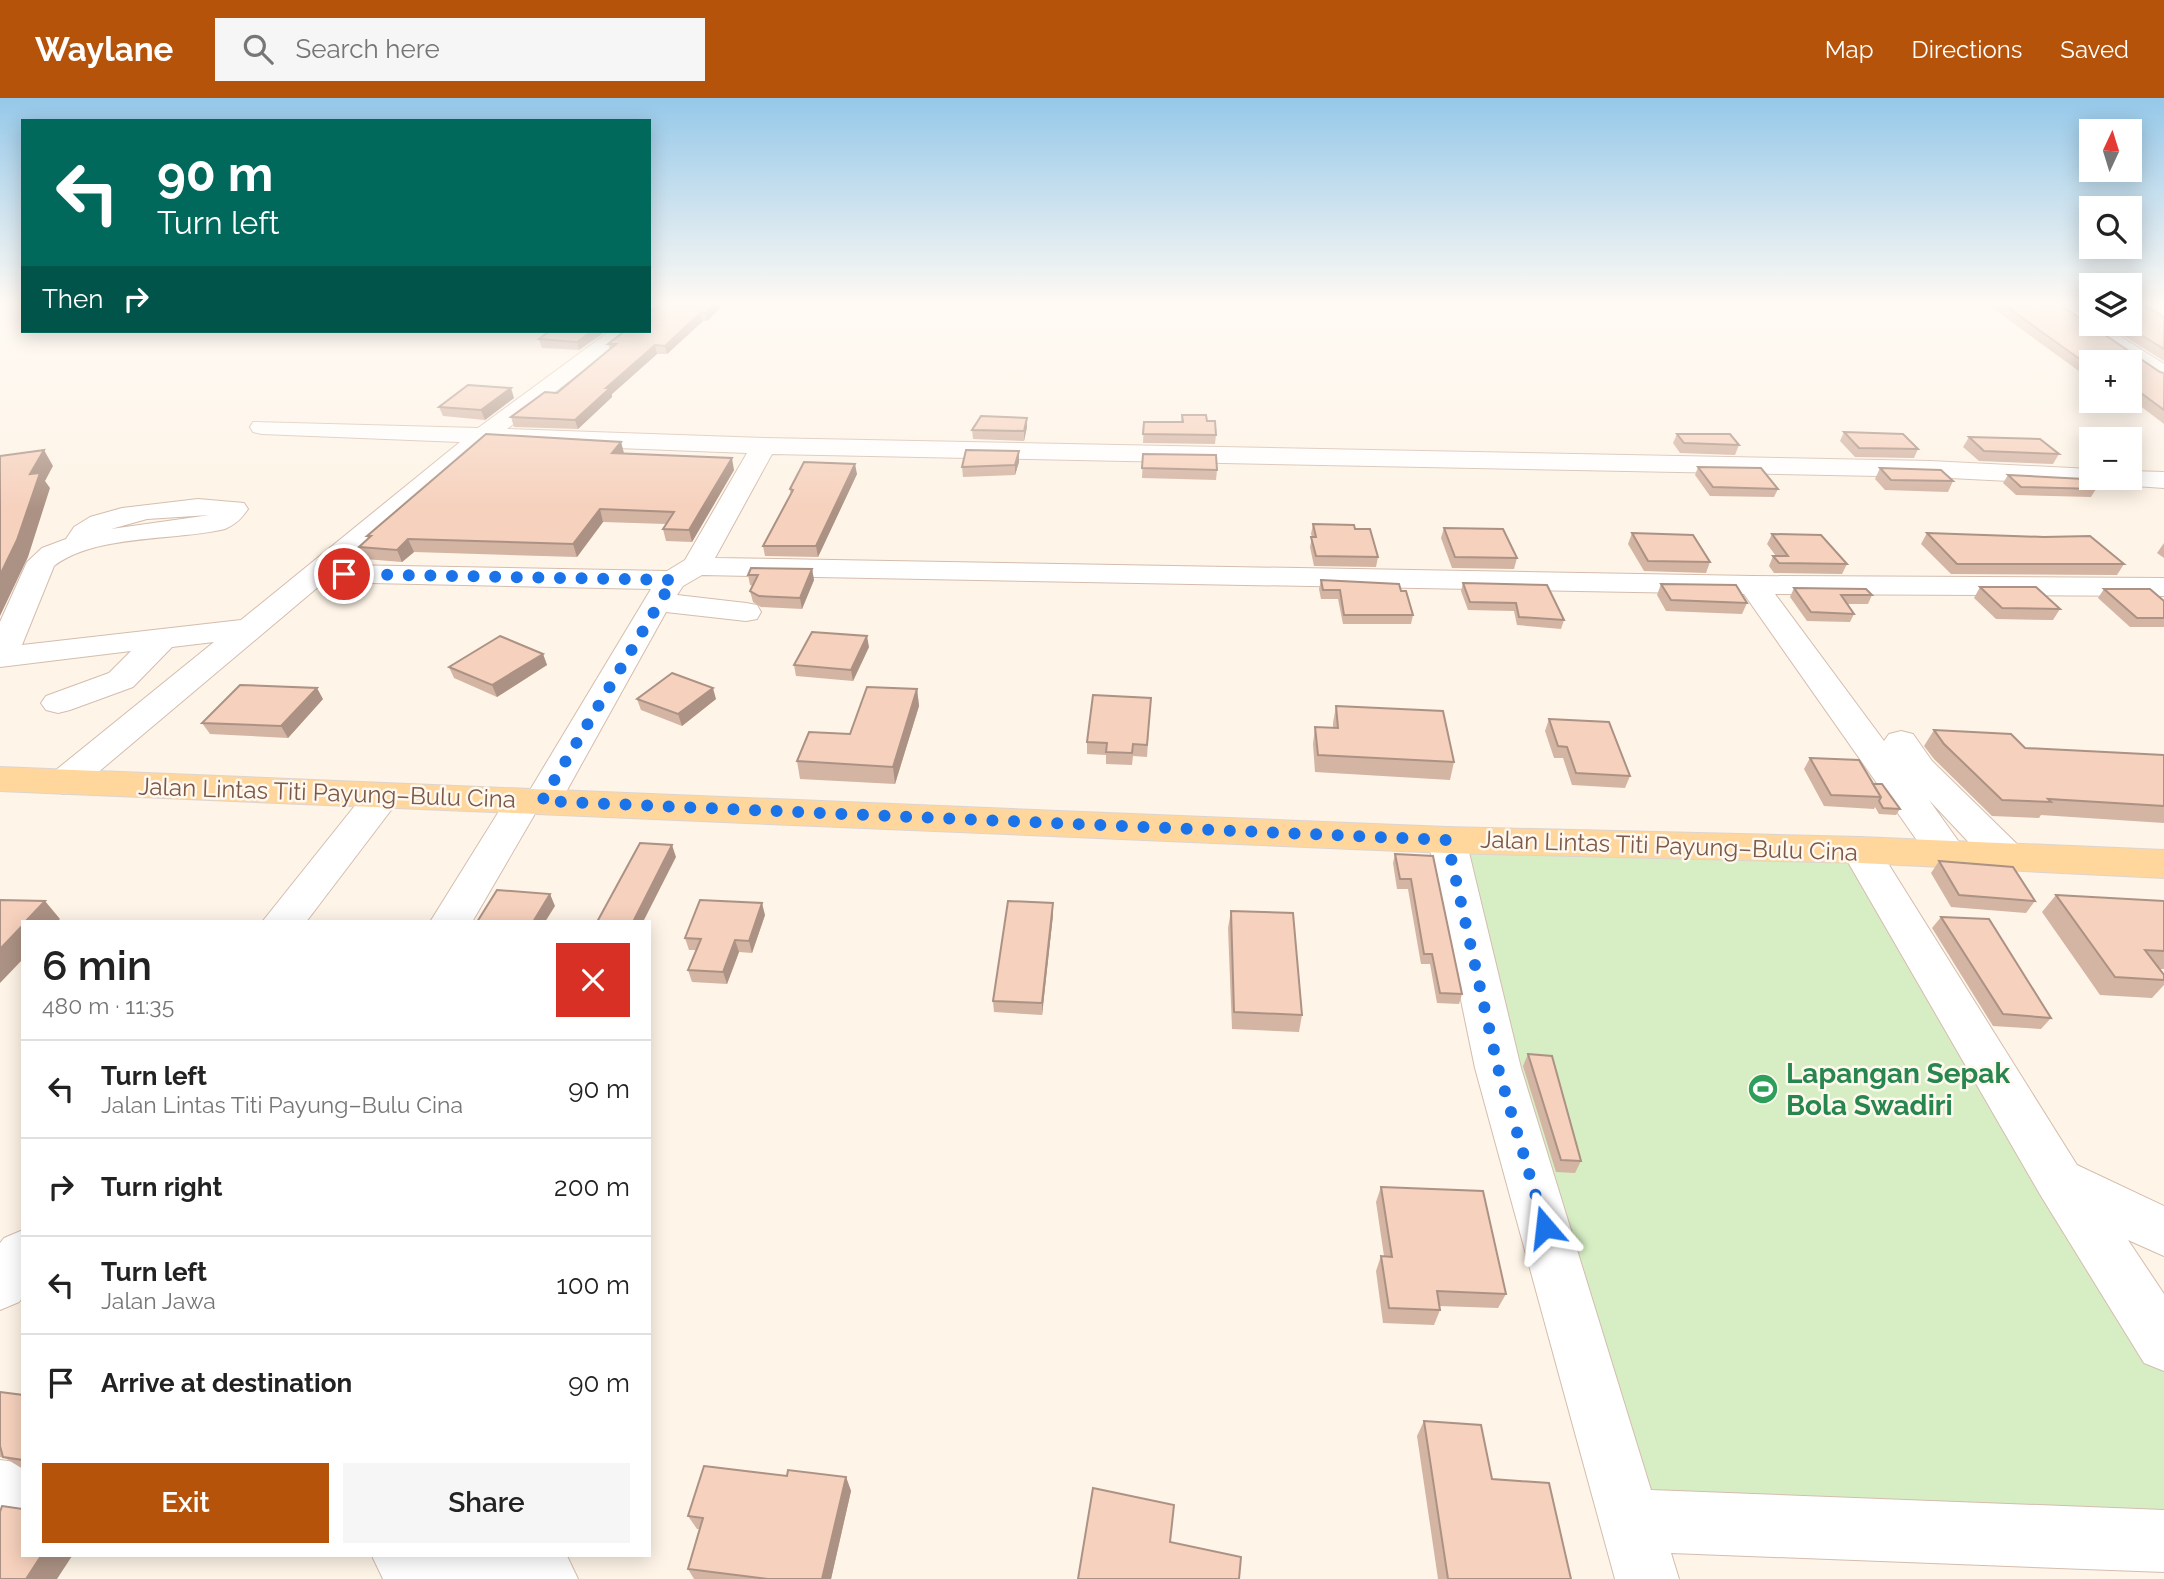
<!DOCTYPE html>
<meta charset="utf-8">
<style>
body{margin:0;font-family:Raleway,sans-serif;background:#f6f6f6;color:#222;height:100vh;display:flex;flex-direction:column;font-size:26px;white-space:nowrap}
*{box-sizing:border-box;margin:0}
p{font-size:23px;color:#767676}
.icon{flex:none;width:38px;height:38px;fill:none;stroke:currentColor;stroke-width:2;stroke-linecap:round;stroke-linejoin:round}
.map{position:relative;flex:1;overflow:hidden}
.drawer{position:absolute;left:21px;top:822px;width:630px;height:637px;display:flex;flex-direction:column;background:#fff;border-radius:0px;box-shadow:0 4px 18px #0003}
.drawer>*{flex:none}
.hud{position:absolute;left:21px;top:21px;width:630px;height:214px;border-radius:0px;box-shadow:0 4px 18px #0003;background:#00695c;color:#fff;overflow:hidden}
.needle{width:46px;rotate:4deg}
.controls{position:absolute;left:2079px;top:21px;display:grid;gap:14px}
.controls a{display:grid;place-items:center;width:63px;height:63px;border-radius:0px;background:#fff;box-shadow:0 4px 18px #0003;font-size:35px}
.pin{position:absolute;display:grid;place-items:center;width:60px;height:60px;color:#fff;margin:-30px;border:4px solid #fff;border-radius:50%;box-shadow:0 2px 7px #0007}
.me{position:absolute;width:77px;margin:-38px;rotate:343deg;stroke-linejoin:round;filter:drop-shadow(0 0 5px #0008)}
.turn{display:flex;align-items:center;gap:24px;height:147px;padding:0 21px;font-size:32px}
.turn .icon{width:91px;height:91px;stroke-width:2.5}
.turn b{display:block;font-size:49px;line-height:60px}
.then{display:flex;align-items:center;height:66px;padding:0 21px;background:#0003;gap:14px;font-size:26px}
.round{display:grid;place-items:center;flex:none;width:74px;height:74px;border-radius:0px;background:#f6f6f6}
.overview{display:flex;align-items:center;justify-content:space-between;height:119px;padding:0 21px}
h1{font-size:42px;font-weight:600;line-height:52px}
.button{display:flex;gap:14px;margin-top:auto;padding:14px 21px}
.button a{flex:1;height:80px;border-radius:0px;background:#b45309;color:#fff;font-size:28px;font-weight:600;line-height:80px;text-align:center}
.button a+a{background:#f6f6f6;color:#222}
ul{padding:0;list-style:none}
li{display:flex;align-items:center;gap:21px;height:98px;padding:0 21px;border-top:2px solid #e0e0e0}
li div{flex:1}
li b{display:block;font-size:26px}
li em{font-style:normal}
header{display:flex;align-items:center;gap:42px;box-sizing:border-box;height:98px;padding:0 35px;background:#b45309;color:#fff}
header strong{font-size:33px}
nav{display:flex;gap:38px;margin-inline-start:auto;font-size:24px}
.search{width:490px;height:63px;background:#f6f6f6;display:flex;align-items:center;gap:18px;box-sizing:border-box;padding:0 24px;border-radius:0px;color:#767676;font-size:26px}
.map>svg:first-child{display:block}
</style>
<header>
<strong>Waylane</strong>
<div class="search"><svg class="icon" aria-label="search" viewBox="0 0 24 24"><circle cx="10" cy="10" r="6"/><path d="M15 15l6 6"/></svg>Search here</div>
<nav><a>Map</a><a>Directions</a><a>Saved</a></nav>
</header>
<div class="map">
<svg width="2164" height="1481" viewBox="0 0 2164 1481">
<rect width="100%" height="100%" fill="#fef4e7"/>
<!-- green -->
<polygon fill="#d7eec4" points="1447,742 1860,752 2164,1231 2164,1443 1632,1422"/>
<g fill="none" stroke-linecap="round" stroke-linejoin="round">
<!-- minor casing -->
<g stroke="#d4bdae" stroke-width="2">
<g id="minor">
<polygon points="649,204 670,204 656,217 649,219"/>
<polygon points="2044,204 2068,204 2091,219 2091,226 2101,226 2164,266 2164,283 2156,281"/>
<path d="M610,233H634L507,331L764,340L1930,363L2091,371V380H2130V373L2164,374V390L2106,386L2103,381L2091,387L1930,379L772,356L715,460L1753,478L2164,480V498L1775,496L1884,643L1889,636L1901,633L1913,636L1932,663L2021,750L2027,760L2021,770L2007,774L1993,770L1929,702L1969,758L1963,768L1949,772L1935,768L1744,496L702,477L683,488L677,497L746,505L757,507L761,514L757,521L746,523L666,514L561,703L555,712L536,714L472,824H430L511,694L530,692L651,491L324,484L77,692L64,696L51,692L46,684L51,676L214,544L172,549L133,589L70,612L58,615L46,612L41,605L46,598L109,575L131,553L0,569V524L27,464L42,450L66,441L74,429L90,419L122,410L198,401L244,405L248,411C241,421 236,426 225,431C175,443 95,436 54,468L22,547L241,522L460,344L262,336L253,334L250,329L253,324L478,330ZM489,345L747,355L685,462L667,473L344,467ZM210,417L111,431L147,421Z"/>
<polygon points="382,687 395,690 401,699 306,824 262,824 369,690"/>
<polygon points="1447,729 1461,733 1466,742 1521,970 1651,1392 2164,1412 2164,1474 1671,1455 1679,1481 1615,1481 1475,970 1428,742 1433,733"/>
<polygon points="1860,739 1874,743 2077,1067 2164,1108 2164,1158 2128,1142 2164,1196 2164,1273 2144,1265 2041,1098 1841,752 1846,743"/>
<polygon points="23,1132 23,1199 19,1204 0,1212 0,1145 4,1140"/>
<polygon points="0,1362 23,1365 23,1426 0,1422"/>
<polygon points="372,1458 567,1458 578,1481 383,1481"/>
</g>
</g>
<!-- major casing -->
<g stroke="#ddd4d0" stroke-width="2">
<polygon id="major" points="0,669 1447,729 1860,739 2164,752 2164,780 1860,765 1447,755 0,693"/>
</g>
<!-- minor -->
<use href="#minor" fill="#fff" fill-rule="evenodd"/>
<!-- major -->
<use href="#major" fill="#ffd79d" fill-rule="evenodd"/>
</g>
<!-- wall -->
<g fill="#d4b4a3">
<polygon points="662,204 726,204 707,223 703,223 667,256 657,256 612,296 612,299 578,331 514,329 511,319 557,295 610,251 608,246 656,211"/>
<polygon points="1984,204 2056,204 2160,274 2164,275 2164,326 2130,300 2130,264 2091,264 2091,278 2083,276"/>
<polygon points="2073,204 2091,204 2091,216"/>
<polygon points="2164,219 2164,263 2105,226 2130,226"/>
<polygon points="606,233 579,252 542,250 539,241"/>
<polygon points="514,300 485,322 443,318 439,309"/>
<polygon points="1182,317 1207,323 1216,337 1215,346 1143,345 1144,324 1181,324"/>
<polygon points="1027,329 1024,343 973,341 972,332"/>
<polygon points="1844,334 1918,351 1914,360 1855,359 1840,343"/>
<polygon points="1677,336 1739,347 1735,357 1680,355 1673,345"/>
<polygon points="1969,339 2059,356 2053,366 1979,363 1963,349"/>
<polygon points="621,344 624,355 734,372 692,444 666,443 663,431 666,426 603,424 577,459 414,454 402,464 365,461 359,449 368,441 367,438"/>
<polygon points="1143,356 1217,372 1216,382 1142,380"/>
<polygon points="1019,364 1015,377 963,379 962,369"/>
<polygon points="1698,369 1778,391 1774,399 1710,398 1695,377"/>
<polygon points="1880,370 1953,383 1948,394 1885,392 1875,381"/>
<polygon points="857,376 818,459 765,458 763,448 791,397 790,391"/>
<polygon points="2008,377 2096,391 2091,399 2016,397 2003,385"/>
<polygon points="1313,426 1355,431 1378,459 1376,469 1314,468 1310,449 1312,439 1311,436"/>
<polygon points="1444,430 1517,460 1514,471 1452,470 1441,440"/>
<polygon points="1632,435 1710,464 1706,475 1644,473 1628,446"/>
<polygon points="1927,435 2124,466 2117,477 1951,476 1921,446"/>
<polygon points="1772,436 1847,466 1842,476 1774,475 1769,468 1773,458 1776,458 1767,446"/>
<polygon points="2164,445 2164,460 2157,455"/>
<polygon points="812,471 814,482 802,511 761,509 753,504 750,493 753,488 750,487 748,477"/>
<polygon points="1321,482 1401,493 1413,517 1411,526 1343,526 1338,501 1321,501 1319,491"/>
<polygon points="1463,485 1564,522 1561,531 1517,527 1514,513 1468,512 1461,493"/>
<polygon points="1661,486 1747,505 1742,516 1666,513 1657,497"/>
<polygon points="1980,489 2060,511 2053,522 1996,521 1974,500"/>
<polygon points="1794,490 1872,497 1868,506 1847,506 1854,516 1850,524 1807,523 1790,499"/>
<polygon points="2104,491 2164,503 2164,529 2130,529 2098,500"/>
<polygon points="869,549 853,583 796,578 794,567"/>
<polygon points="543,556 547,567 497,599 454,580 449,569"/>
<polygon points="917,591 919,608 895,686 800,681 797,663 850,636"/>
<polygon points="1151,600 1147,659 1133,658 1132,667 1106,666 1106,657 1087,656 1087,644"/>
<polygon points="323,601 288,640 210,636 202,625"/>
<polygon points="637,601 716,601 682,628 641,612"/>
<polygon points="1336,608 1454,664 1450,682 1315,674 1313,646 1315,629 1333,630 1333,625"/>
<polygon points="1549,621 1630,678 1625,690 1572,687 1563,660 1554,660 1545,633"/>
<polygon points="1934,632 2025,650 2164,657 2164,725 2041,717 2039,720 1992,718 1934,661 1924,648"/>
<polygon points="1810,660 1873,686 1900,711 1896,717 1879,716 1875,709 1874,711 1824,708 1804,671"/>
<polygon points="1395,756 1433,758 1462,896 1459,906 1437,905 1430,866 1421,866 1408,791 1397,791 1393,765"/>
<polygon points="1939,763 2035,803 2026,815 1951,809 1931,775"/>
<polygon points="2056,797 2164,803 2164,871 2159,871 2164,877 2164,887 2152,900 2100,897 2042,814"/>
<polygon points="1053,805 1053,817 1042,917 994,914 993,903"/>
<polygon points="1231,813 1302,917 1299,934 1232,931 1228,830"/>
<polygon points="765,817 752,855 739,854 727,886 692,884 688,872 696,852 689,852 685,840"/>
<polygon points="1941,819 2051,920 2041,931 1993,928 1932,830"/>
<polygon points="1528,956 1581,1063 1575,1075 1556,1074 1523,968"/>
<polygon points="1381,1089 1506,1196 1498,1210 1439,1208 1440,1212 1434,1227 1383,1225 1376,1173 1381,1158 1384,1158 1376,1104"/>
<polygon points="0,1294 23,1297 23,1371 5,1360 0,1359 0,1360"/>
<polygon points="1424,1323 1492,1381 1571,1481 1438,1481 1417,1338"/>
<polygon points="787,1378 846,1379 851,1393 831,1481 694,1481 688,1471 700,1431 697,1431 688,1418"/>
</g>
<!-- shaded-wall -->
<g fill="#ac9284">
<polygon points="716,204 726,204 707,223 706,215"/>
<polygon points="701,214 703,223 667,256 665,248"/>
<polygon points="592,233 606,233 579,252 577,244"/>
<polygon points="655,247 657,256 612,296 612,299 578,331 575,322 606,290"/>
<polygon points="511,290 514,300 485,322 481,312"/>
<polygon points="1027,320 1027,329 1024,343 1024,333"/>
<polygon points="621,344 624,356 612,355"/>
<polygon points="44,352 53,368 45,383 50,390 28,459 0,518 0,477 30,376"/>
<polygon points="1019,353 1019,364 1015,377 1015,367"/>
<polygon points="732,360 734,372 692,444 689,432"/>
<polygon points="855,366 857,376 818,459 816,448"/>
<polygon points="600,411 603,424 577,459 573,446"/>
<polygon points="408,441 414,454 402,464 397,452"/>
<polygon points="812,471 814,482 802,511 800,500"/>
<polygon points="867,538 869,549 853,583 851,572"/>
<polygon points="543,556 547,567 497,599 492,587"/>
<polygon points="317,590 323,601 288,640 281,628"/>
<polygon points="713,590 716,601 682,628 678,616"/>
<polygon points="917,591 919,608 895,686 893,669"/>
<polygon points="672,747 676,759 643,824 633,824"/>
<polygon points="550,796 555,808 545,824 533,824"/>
<polygon points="45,803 60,821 57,824 25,824"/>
<polygon points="762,805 765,817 752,855 749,843"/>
<polygon points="1053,805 1053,817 1042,917 1042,905"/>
<polygon points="23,827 23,861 0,885 0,851"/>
<polygon points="735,842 739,854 727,886 723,874"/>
<polygon points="846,1379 851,1393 831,1481 822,1481"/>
<polygon points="41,1458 72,1458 57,1481 26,1481"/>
</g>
<!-- building -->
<g fill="#f6d1bd" stroke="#ac9284" stroke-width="2">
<polygon points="662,204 716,204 706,215 701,214 665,248 655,247 606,290 610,290 575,322 511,319 545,294 557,295 616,246 608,246 625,233 649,233 649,213 656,211"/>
<polygon points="2000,204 2056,204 2160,274 2164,275 2164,312 2130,287 2130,264 2091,264 2091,268 2088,267"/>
<polygon points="2130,204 2140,204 2164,219 2164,251 2123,226 2130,226"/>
<polygon points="550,233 592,233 577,244 539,241"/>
<polygon points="468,287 511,290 481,312 439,309"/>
<polygon points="1182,317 1206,317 1207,323 1215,323 1216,337 1143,336 1144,324 1183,324"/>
<polygon points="981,318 1027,320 1024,333 972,332"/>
<polygon points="1844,334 1903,336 1918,351 1859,350"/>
<polygon points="486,336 621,344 612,355 732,360 689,432 663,431 674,414 600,411 573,446 408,441 397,452 359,449 371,438 367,438"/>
<polygon points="1677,336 1730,336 1739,347 1684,345"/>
<polygon points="1969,339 2040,341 2059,356 1984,353"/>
<polygon points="44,352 30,376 40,375 17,442 0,477 0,358"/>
<polygon points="966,352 1019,353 1015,367 962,369"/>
<polygon points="1143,356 1216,357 1217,372 1142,370"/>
<polygon points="804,364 855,366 816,448 763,448 793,392 790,391"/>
<polygon points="1698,369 1761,370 1778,391 1713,389"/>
<polygon points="1880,370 1941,372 1953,383 1891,382"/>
<polygon points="2008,377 2084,381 2096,391 2021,389"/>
<polygon points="1313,426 1354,427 1355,431 1370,431 1378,459 1316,458 1311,439 1316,439"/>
<polygon points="1444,430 1503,431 1517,460 1455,459"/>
<polygon points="1632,435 1693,437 1710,464 1648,463"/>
<polygon points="1927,435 2044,439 2090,438 2124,466 1957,466"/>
<polygon points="1772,436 1821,437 1847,466 1779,465 1773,458 1788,458"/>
<polygon points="751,470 812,471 800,500 759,498 750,493 758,477 748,477"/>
<polygon points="1321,482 1399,486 1401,493 1406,493 1413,517 1344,517 1340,492 1323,492"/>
<polygon points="1463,485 1547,487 1564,522 1519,519 1516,505 1470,504"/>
<polygon points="1661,486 1736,487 1747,505 1671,502"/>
<polygon points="1980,489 2036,489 2060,511 2002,510"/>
<polygon points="1794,490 1866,491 1872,497 1841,497 1854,516 1811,514"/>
<polygon points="2104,491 2150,491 2164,503 2164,520 2137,520"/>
<polygon points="812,534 867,538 851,572 794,567"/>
<polygon points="500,538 543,556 492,587 449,569"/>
<polygon points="672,575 713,590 678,616 637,601"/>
<polygon points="240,587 317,590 281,628 202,625"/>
<polygon points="867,589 917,591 893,669 797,663 809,634 850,636"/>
<polygon points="1093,597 1151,600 1147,647 1133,646 1132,655 1106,654 1107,645 1087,644"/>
<polygon points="1336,608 1443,613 1454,664 1318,657 1315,629 1338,630"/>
<polygon points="1549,621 1609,624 1630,678 1576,675 1567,649 1558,648"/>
<polygon points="1934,632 2011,636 2025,650 2164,657 2164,708 2048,701 2051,704 2002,702 1944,646"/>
<polygon points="1810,660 1859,662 1881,699 1831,697"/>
<polygon points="1873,686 1882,686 1900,711 1883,710 1879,703 1881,699"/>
<polygon points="640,745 672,747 633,824 597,824"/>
<polygon points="1395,756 1433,758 1462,896 1440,895 1432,856 1424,856 1411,781 1400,781"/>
<polygon points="1939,763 2013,769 2035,803 1959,797"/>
<polygon points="497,792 550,796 533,824 477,824"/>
<polygon points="2056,797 2164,803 2164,853 2145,852 2164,877 2164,882 2115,879"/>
<polygon points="0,802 45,803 25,824 23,824 23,827 0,851"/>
<polygon points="700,802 762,805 749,843 735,842 723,874 688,872 701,841 685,840"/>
<polygon points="1008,803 1053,805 1042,905 993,903"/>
<polygon points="1231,813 1293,815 1302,917 1234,914"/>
<polygon points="1941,819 1989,821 2051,920 2003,916"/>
<polygon points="1528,956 1552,958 1581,1063 1561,1062"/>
<polygon points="1381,1089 1483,1093 1506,1196 1437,1193 1440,1212 1389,1210 1381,1158 1392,1159"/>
<polygon points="0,1294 23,1297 23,1362 3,1359 0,1348"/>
<polygon points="1424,1323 1481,1327 1492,1381 1549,1385 1571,1481 1448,1481"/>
<polygon points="704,1368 787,1378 788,1372 846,1379 822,1481 768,1481 688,1471 703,1420 688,1418"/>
<polygon points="1093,1390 1174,1407 1170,1444 1241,1459 1239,1481 1078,1481"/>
<polygon points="2,1408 23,1411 23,1458 41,1458 26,1481 0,1481 0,1414"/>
</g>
<!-- sky -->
<linearGradient id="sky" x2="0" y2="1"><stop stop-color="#95c8e9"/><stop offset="0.5" stop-color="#fffaf4"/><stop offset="1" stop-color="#fffaf4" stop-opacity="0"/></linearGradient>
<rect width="2164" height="412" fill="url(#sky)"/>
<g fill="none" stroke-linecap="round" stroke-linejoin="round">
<!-- route -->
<polyline stroke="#1a73e8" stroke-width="12" stroke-dasharray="0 21.6" points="344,476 673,482 542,703 1447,742 1498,970 1545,1129"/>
</g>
<!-- icons -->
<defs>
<g id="stadium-disc" transform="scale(1.575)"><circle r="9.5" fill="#2e9e5b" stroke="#fff8ef"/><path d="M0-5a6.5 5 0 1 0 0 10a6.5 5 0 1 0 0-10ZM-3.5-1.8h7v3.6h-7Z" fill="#fff"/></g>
</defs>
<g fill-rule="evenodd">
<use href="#stadium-disc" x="1763" y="991"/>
</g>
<g text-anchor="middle" stroke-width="5" stroke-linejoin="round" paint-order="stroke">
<!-- street labels -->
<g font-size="24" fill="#7b5849" stroke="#fff8ef">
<text transform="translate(327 695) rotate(2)" y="8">Jalan Lintas Titi Payung–Bulu Cina</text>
<text transform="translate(1669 748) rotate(2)" y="8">Jalan Lintas Titi Payung–Bulu Cina</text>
</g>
<!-- near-leisure labels -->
<g font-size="28" font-weight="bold" fill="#27864d" stroke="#fff8ef" text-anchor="start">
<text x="1786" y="985">Lapangan Sepak<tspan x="1786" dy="32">Bola Swadiri</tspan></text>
</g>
</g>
</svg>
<div class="controls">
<a><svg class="needle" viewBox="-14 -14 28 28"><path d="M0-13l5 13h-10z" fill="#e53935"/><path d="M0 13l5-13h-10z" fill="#767676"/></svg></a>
<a><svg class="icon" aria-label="search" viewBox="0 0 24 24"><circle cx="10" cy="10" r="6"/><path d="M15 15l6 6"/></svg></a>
<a><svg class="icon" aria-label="layers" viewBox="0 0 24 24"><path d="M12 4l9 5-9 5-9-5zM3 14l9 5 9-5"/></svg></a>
<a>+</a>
<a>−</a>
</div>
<div class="pin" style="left:344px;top:476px;background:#d93025"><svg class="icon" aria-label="arrive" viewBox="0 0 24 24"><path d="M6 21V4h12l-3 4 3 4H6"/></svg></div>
<svg class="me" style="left:1545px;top:1129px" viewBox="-20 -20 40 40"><path d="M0-17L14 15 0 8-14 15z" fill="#1a73e8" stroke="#fff" stroke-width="4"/></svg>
<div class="hud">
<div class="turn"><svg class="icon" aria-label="left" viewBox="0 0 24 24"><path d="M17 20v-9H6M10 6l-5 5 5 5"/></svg><div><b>90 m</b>Turn left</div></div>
<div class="then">Then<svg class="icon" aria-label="right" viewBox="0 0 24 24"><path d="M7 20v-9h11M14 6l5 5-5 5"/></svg></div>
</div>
<section class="drawer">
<div class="overview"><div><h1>6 min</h1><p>480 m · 11:35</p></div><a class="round" style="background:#d93025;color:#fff"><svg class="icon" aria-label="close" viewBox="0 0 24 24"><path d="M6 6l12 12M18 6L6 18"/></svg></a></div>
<ul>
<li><svg class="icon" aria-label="left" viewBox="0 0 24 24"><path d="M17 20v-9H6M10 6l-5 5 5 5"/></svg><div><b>Turn left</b><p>Jalan Lintas Titi Payung–Bulu Cina</p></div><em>90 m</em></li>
<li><svg class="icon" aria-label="right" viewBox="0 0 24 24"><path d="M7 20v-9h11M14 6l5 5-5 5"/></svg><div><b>Turn right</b></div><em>200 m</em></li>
<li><svg class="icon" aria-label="left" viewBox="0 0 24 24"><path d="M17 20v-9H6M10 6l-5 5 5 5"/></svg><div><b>Turn left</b><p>Jalan Jawa</p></div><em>100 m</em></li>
<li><svg class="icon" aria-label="arrive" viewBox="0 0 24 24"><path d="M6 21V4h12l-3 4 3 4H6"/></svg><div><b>Arrive at destination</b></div><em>90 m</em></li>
</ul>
<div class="button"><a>Exit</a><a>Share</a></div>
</section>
</div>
